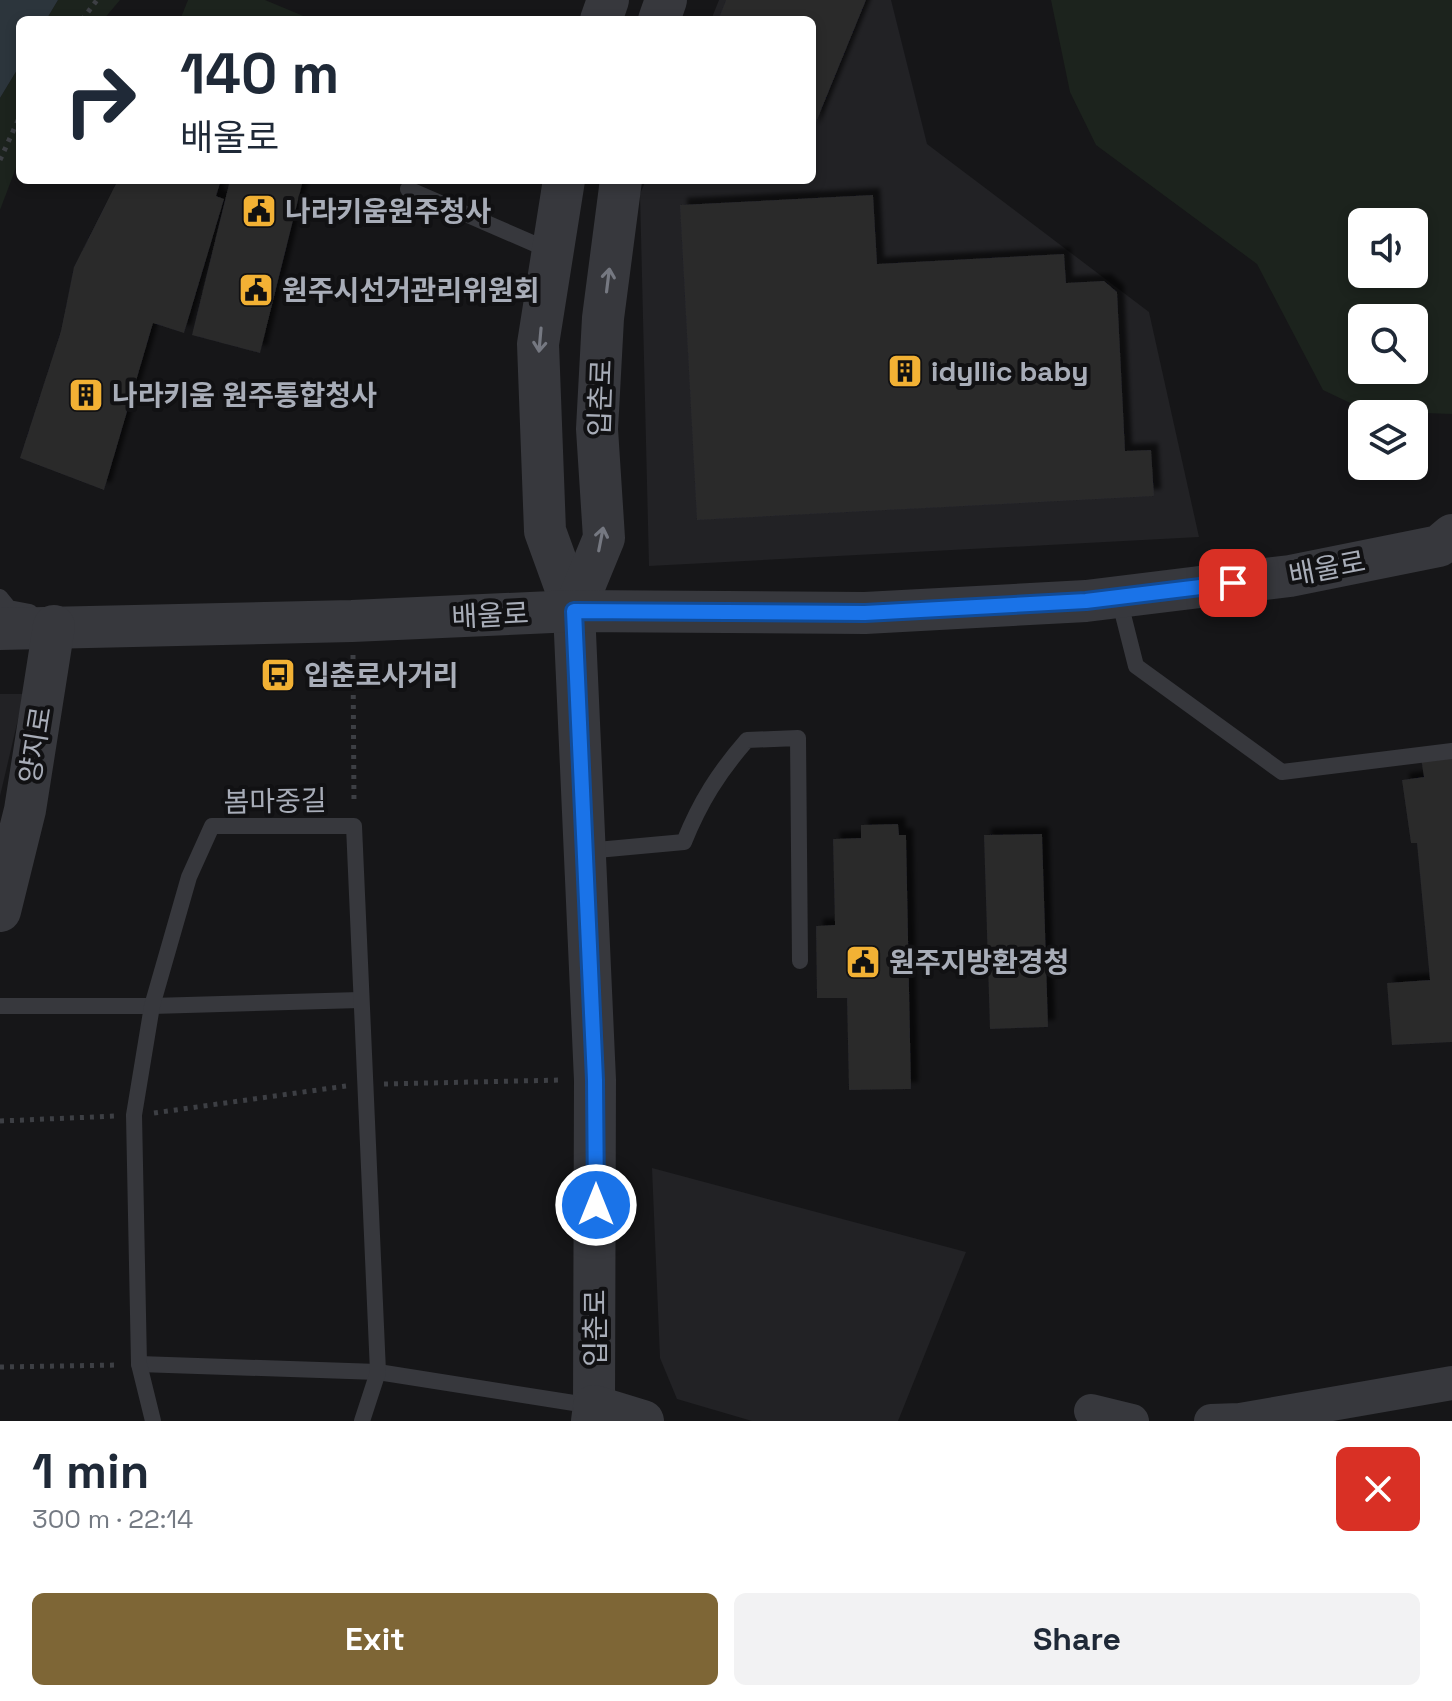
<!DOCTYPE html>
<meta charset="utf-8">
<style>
body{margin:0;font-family:"Space Grotesk","Noto Sans KR",sans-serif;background:#f2f2f3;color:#1f2937;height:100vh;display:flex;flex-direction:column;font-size:30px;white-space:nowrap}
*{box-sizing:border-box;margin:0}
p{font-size:26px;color:#747a83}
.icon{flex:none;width:44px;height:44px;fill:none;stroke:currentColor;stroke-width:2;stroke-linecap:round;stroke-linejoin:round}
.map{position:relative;height:1421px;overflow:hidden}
.side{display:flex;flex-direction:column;background:#fff;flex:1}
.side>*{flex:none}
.banner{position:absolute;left:16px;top:16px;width:800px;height:168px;border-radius:12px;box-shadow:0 4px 12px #0003;background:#fff;color:#1f2937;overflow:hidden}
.tools{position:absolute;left:1348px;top:208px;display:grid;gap:16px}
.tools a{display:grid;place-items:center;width:80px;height:80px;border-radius:12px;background:#fff;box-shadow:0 4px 12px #0003;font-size:40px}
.pin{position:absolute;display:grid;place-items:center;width:68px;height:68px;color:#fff;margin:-34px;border-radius:16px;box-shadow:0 4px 12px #0006}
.me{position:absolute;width:88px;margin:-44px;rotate:0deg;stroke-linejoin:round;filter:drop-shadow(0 0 6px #0008)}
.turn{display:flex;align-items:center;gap:28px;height:168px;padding:0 32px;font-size:36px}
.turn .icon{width:104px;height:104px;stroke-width:2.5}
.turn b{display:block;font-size:56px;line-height:68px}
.round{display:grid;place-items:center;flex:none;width:84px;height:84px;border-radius:12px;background:#f2f2f3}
.summary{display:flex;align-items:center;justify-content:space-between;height:136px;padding:0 32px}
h1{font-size:48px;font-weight:700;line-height:60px}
.primary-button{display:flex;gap:16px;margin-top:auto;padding:16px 32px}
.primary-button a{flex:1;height:92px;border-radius:12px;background:#7e6636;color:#fff;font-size:32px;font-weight:700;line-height:92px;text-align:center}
.primary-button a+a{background:#f2f2f3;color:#1f2937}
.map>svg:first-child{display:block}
</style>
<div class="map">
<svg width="1452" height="1421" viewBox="0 0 1452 1421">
<defs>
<filter id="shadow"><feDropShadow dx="7" dy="-7" stdDeviation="2" flood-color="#0009"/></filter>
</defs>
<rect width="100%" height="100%" fill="#161618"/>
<!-- built -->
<g fill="#222225">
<polygon points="719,0 891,0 927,144 1149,312 1199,537 649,566 640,194 646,180 812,180 812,20 711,20"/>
<polygon points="0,694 24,694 0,796"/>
<polygon points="652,1168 966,1252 898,1421 752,1421 677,1399 660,1358"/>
</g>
<!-- green -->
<g fill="#1c231d" fill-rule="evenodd">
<polygon points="58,0 120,0 103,20 46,20"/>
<polygon points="188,0 265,0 313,20 180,20"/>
<path d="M1051,0H1452V414L1367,411L1323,390L1257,264L1096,145L1070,92ZM1362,222H1414V274H1362ZM1414,318V370H1362V318Z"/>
<polygon points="20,65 20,157 0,210 0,98"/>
</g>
<!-- water -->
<polygon fill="#2c353c" points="0,0 58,0 46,20 20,20 20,65 0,98"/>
<!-- building -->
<g fill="#29292c" filter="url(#shadow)">
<polygon points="726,0 866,0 812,132 812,20 718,20"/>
<polygon points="118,180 221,180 216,196 224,199 184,333 153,323 104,490 20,458 61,331 74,267"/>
<polygon points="230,180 303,180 260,353 192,335"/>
<polygon points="873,195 877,264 1064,254 1066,283 1104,281 1117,292 1125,451 1151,450 1154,496 697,520 680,205"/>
<polygon points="1452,754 1452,1042 1392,1045 1387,983 1430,980 1417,843 1411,843 1402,780 1424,777 1421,758"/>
<polygon points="898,824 899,835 906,835 911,1089 849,1090 847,998 817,998 816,926 835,925 833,839 861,838 861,825"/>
<polygon points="1042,834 1048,1027 990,1029 984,835"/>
</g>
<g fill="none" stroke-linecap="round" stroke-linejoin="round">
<!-- path -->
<g stroke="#3d3f44" stroke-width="5" stroke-dasharray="4 6" stroke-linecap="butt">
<polyline points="82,20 97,0"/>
<polyline points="0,160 20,116"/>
<polyline points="353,655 354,805"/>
<polyline points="384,1084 562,1080"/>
<polyline points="154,1113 346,1086"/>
<polyline points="0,1121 116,1116"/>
<polyline points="0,1367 118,1365"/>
</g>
<!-- service -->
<g stroke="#37383d" stroke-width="16">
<polyline points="408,189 551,251"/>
<polyline points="0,597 9,608 30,612"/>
<polyline points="1119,599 1136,666 1282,772 1452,751"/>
<path d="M586,851L684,842C700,802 719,772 747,740L798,738L800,961"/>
<polyline points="0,1006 152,1006 360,1000"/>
<polyline points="139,1364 378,1372 593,1406"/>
<polyline points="153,1421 139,1364 134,1115 152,1006 189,877 212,826 354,826 378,1372 362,1421"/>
</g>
<!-- minor -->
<g stroke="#37383d" stroke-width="34">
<polyline points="1091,1411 1132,1421"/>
<polyline points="1211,1421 1240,1420 1452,1383"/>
</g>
<!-- tertiary -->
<g stroke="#37383d" stroke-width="42">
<polyline points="601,20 608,0"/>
<polyline points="659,20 666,0"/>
<polyline points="564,180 538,344 545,531 574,611 595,1080 594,1406 592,1421"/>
<polyline points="574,611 604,538 597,429 603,318 621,180"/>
<polyline points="0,629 352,621 574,611 865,613 1086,601 1290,576 1439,546 1452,535"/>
<polyline points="0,911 25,810 54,626"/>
<polyline points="594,1406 643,1421"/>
</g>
</g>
<!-- one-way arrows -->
<defs><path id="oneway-shaft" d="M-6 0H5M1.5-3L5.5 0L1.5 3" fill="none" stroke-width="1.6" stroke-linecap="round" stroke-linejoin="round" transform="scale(2)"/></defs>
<g stroke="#757881">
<use href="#oneway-shaft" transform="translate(608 280) rotate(-83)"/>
<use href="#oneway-shaft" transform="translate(540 340) rotate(95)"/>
<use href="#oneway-shaft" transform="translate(601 539) rotate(-79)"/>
</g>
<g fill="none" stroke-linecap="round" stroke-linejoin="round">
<!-- route casing -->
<g stroke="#114b97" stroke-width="20">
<polyline id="route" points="596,1205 595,1080 574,611 865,613 1086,601 1233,583"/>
</g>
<!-- route -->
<use href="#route" stroke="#1a73e8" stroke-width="14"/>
</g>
<!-- icons -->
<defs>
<g id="civic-square" transform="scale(1.8)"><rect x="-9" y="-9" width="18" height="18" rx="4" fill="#f2b134" stroke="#111113"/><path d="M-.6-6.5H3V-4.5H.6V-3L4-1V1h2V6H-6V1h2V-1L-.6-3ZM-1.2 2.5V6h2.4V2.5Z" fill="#111"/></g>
<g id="building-square" transform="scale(1.8)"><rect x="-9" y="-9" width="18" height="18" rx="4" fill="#f2b134" stroke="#111113"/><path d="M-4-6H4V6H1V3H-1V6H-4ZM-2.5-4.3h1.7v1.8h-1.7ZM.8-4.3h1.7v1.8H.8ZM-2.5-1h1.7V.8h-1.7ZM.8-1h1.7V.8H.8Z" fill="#111"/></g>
<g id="bus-square" transform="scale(1.8)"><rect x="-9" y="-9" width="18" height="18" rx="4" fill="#f2b134" stroke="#111113"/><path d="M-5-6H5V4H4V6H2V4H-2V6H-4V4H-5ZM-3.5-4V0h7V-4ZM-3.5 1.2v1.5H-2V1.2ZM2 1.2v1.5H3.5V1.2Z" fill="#111"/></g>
</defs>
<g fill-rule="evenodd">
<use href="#civic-square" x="259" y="211"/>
<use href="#civic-square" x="256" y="290"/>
<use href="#building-square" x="905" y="371"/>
<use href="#building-square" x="86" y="395"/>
<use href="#bus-square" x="278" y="675"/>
<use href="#civic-square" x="863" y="962"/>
</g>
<g text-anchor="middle" stroke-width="8" stroke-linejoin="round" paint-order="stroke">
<!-- poi labels -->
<g font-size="28" font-weight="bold" fill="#a8adb8" stroke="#111113" text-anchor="start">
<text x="285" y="221">나라키움원주청사</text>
<text x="282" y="300">원주시선거관리위원회</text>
<text x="931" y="381">idyllic baby</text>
<text x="112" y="405">나라키움 원주통합청사</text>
<text x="304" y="685">입춘로사거리</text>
<text x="889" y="972">원주지방환경청</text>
</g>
<!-- street labels -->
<g font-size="28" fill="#a8adb8" stroke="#111113">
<text transform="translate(600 398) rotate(-88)" y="10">입춘로</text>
<text transform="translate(1327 568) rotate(-11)" y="10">배울로</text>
<text transform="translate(490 615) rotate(-3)" y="10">배울로</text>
<text transform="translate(35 745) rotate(-81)" y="10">양지로</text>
<text transform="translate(275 801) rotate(-1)" y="10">봄마중길</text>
<text transform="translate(595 1328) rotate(-90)" y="10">입춘로</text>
</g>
</g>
</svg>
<div class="tools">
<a><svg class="icon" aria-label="sound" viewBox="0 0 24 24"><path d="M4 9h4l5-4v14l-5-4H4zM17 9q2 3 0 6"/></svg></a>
<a><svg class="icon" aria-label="search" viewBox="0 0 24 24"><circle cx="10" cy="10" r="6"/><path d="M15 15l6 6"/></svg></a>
<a><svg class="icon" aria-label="layers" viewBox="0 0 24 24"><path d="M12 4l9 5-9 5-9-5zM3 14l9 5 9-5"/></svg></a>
</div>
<div class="pin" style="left:1233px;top:583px;background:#d93025"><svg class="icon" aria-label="arrive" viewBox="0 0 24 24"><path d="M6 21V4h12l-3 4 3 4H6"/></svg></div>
<svg class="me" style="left:596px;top:1205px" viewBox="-20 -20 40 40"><circle r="17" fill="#1a73e8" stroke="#fff" stroke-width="3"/><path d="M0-11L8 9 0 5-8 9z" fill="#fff"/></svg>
<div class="banner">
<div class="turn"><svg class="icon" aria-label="right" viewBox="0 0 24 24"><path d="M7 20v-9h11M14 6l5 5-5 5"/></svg><div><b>140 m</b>배울로</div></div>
</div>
</div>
<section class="side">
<div class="summary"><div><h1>1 min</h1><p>300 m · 22:14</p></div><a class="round" style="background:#d93025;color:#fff"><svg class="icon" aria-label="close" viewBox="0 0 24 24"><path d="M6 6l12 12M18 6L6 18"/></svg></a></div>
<div class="primary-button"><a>Exit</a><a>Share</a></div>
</section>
